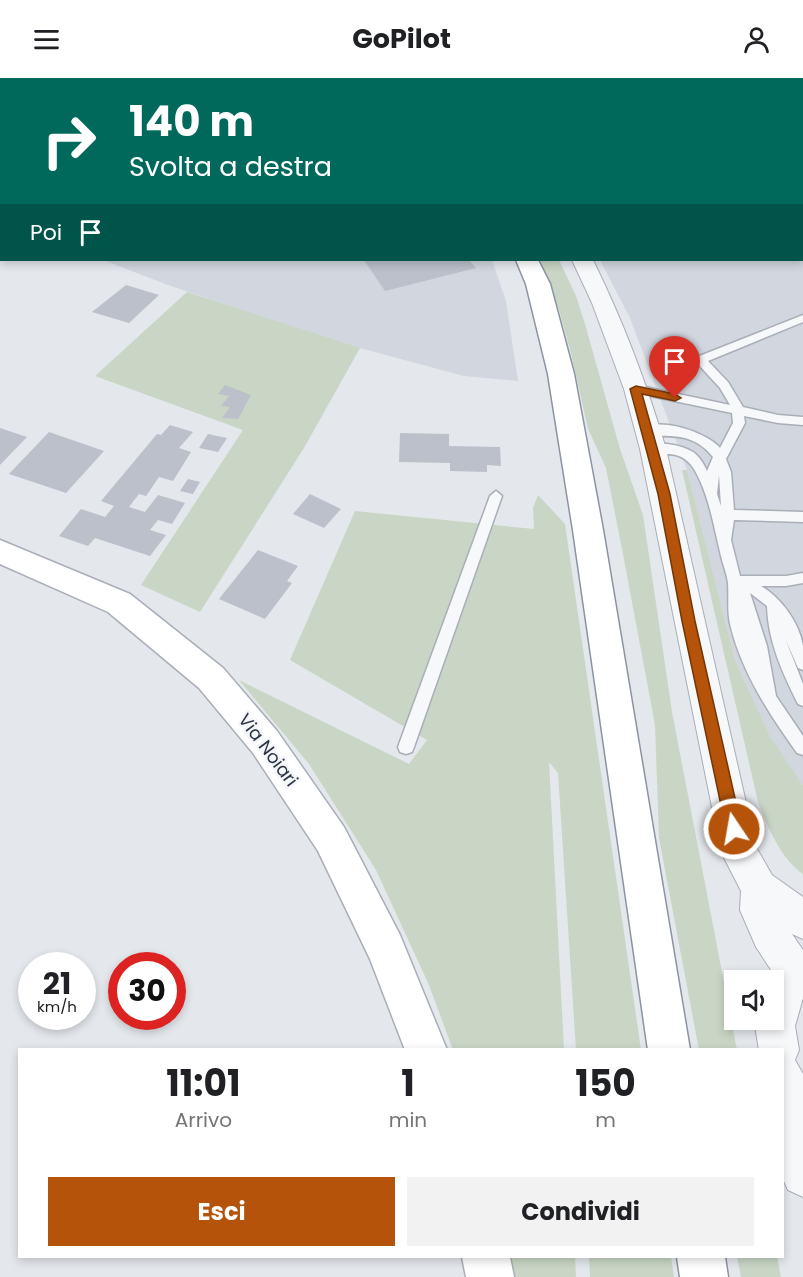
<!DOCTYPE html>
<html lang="it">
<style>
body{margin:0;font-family:Poppins,sans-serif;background:#f2f2f2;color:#202124;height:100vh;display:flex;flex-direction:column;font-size:22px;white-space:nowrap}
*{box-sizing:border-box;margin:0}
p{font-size:20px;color:#757577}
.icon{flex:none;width:33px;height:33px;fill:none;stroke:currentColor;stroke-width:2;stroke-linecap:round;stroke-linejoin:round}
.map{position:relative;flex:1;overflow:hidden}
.sheet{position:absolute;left:18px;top:970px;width:766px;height:210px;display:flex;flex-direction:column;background:#fff;border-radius:0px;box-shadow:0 3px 9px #0003}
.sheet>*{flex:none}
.hud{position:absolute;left:0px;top:0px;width:804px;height:183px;box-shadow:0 3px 9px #0003;background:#00695c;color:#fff;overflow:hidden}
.controls{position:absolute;left:724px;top:892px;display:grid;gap:12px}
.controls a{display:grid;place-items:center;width:60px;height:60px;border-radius:0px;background:#fff;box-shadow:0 3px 9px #0003;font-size:30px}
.speed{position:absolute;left:18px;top:874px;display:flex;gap:12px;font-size:30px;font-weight:700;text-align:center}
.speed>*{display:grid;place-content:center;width:78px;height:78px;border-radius:50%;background:#fff;box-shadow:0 3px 9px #0003;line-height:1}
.speed small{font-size:15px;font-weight:400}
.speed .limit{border:9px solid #d22;background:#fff;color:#111}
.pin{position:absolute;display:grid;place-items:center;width:51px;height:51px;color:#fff;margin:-62px -26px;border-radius:50% 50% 50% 0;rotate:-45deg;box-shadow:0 0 6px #0007}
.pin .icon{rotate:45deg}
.me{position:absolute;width:66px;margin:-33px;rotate:348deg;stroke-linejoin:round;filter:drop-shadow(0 0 4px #0008)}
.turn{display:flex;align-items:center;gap:21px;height:126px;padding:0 30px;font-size:27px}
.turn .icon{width:78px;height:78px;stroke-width:2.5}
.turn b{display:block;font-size:42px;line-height:51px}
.then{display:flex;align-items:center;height:57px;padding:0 30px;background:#0003;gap:12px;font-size:22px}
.eta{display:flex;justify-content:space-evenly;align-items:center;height:102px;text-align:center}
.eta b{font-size:36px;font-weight:700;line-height:42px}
.cta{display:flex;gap:12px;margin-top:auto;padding:12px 30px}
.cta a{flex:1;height:69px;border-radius:0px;background:#b45309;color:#fff;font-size:24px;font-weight:700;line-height:69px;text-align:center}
.cta a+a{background:#f2f2f2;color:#202124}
header{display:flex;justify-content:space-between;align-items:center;height:78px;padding:0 30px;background:#fff;font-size:27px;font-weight:700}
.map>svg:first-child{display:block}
</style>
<header><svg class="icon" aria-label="menu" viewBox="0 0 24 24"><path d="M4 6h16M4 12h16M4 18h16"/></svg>GoPilot<svg class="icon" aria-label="person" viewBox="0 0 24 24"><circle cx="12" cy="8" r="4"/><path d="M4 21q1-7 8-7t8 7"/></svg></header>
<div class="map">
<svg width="803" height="1199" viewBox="0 0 803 1199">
<rect width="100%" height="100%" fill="#e4e7ec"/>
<!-- built -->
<g fill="#d2d6de">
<polygon points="465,0 803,0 803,707 769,656 735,582 687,392 630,240 600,182 802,182 802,2"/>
<polygon points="103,182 492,182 506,223 518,303 464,298 330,262 168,207"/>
</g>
<!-- green -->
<g fill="#c9d6c5">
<polygon points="540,182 559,182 576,218 585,246 620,371 643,437 672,634 737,972 699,972 659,760 655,647 622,471 606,390 588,351 571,275 559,232"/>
<polygon points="187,214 360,270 304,370 200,534 141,507 243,352 95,298"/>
<path d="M682,392H687L735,582L769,656L803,707V796C780,780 768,749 758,724Z"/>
<polygon points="538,417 565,446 641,972 576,972 558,695 549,684 564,972 453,972 429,907 376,792 309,686 239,602 409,686 427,662 290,582 355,433 534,451 533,430"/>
<polygon points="507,1179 575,1179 576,1199 511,1199"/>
<polygon points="589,1179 671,1179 674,1199 590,1199"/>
<polygon points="737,1179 777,1179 781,1199 741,1199"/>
</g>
<!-- building -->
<g fill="#bbc0ca">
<polygon points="364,182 469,182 476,190 385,213"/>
<polygon points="126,207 159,217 129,245 92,234"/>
<polygon points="225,307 251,317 238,341 222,340 230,329 221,328 229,318 218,316"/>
<polygon points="170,347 193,354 179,370 191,374 173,403 159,399 146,418 139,416 129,429 145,434 158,417 185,425 172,446 158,442 150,452 166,457 150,478 95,460 88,468 59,458 81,431 105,439 114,428 101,423 157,356 161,357"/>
<polygon points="0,350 27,359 0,387"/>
<polygon points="49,354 104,373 66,415 9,396"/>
<polygon points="400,355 449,356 449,368 500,369 501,388 487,387 487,394 450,393 450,385 399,384"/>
<polygon points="208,356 227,360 218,374 199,370"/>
<polygon points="188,401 200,404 193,416 180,413"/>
<polygon points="310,416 341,431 324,450 293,436"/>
<polygon points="258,472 298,488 287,503 292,505 265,541 219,521"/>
</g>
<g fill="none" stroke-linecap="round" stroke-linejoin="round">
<!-- lane casing -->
<g stroke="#a9aeb7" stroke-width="3">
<g id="lane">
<polygon points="536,0 545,0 546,2 537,2"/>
<polygon points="608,0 616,0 607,2"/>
<path d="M803,237V244L708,283L728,304L743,329L778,337L803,339V347L778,345L744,338L745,345L726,381L731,394L734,432L803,434V444L734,442L731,462L740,498H786L803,495V505L786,508H761C781,520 799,544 803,568C803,576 803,585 803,592L798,590L785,560L803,606V628L798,626C782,594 768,563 767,528L750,515L767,568L776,618L803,658V677L797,675C769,636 741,593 730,546C727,532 729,519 728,505C727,496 723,487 721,478C714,450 709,416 694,391C678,366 657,383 647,371C655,361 682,367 693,374C699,378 704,386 707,393L713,379C686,345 652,366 641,353C655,337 707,354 720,370L733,345L732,335L636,315L630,311L636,307L730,327L720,310L697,285V279ZM719,397L721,428L717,416Z"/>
<polygon points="496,413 502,418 414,669 412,674 406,676 400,674 398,669 490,418"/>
</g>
</g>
<!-- street casing -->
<g stroke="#a9aeb7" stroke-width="2">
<g id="street">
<rect x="105" y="0" width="18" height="2"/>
<polygon points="168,0 187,0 188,2 169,2"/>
<polygon points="438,0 456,0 456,2 439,2"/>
<polygon points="2,76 2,88 0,89 0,77"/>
<path d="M572,182H593C623,243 647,306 666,371L756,769L772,797L803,819V861L792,856L803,872V920L795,948L799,972L795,982L803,996V1119L788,1112L783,1101V972H759L755,948L757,942H774V903H769L773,895L756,869L740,832L741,813L721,774L640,371L624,311L592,225Z"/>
</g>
</g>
<!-- secondary casing -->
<g stroke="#a9aeb7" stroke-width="3">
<g id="secondary">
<polygon points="0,462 130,516 223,590 277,653 344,749 400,857 447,972 405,972 370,881 318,773 253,675 199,610 108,534 0,486"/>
<polygon points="462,1179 510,1179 514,1199 466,1199"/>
</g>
</g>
<!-- highway casing -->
<g stroke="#8b94a3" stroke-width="3">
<g id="highway">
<polygon points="393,0 412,0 413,2 394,2"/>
<polygon points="516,182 538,182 550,206 574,296 603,452 690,972 648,972 573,452 548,296 526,206"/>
<polygon points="677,1179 725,1179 728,1199 680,1199"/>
</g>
</g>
<!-- lane -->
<use href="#lane" fill="#f7f8fa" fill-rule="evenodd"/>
<!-- street -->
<use href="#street" fill="#f7f8fa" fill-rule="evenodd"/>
<!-- secondary -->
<use href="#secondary" fill="#fff" fill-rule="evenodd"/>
<!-- highway -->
<use href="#highway" fill="#fff" fill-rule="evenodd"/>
</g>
<!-- route -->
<polygon fill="#b45309" stroke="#753606" stroke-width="1.5" points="636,308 675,316 681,320 675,323 642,316 670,416 695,543 742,751 739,756 734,758 729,756 726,751 682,543 658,416 630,311"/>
<g text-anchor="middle" stroke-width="5" stroke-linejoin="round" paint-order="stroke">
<!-- street labels -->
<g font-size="18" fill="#2b3445" stroke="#f4f6f9">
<text transform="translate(268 672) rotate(53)" y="6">Via Noiari</text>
</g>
</g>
</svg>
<div class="controls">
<a><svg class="icon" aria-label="sound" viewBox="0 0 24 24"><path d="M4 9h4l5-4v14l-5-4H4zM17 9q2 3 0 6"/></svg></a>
</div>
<div class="speed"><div>21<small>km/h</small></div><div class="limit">30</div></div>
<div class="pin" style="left:675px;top:320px;background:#d93025"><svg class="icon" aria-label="arrive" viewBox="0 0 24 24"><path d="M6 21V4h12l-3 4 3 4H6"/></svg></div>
<svg class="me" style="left:734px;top:751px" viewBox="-20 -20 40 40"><circle r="17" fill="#b45309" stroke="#fff" stroke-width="3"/><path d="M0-11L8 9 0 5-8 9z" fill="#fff"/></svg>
<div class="hud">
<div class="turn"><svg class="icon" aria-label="right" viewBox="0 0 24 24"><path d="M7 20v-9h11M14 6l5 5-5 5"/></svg><div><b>140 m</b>Svolta a destra</div></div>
<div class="then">Poi<svg class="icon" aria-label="arrive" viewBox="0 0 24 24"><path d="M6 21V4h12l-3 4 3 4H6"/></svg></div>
</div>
<section class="sheet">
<div class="eta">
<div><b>11:01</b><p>Arrivo</p></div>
<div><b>1</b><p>min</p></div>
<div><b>150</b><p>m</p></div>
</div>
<div class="cta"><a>Esci</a><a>Condividi</a></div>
</section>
</div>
